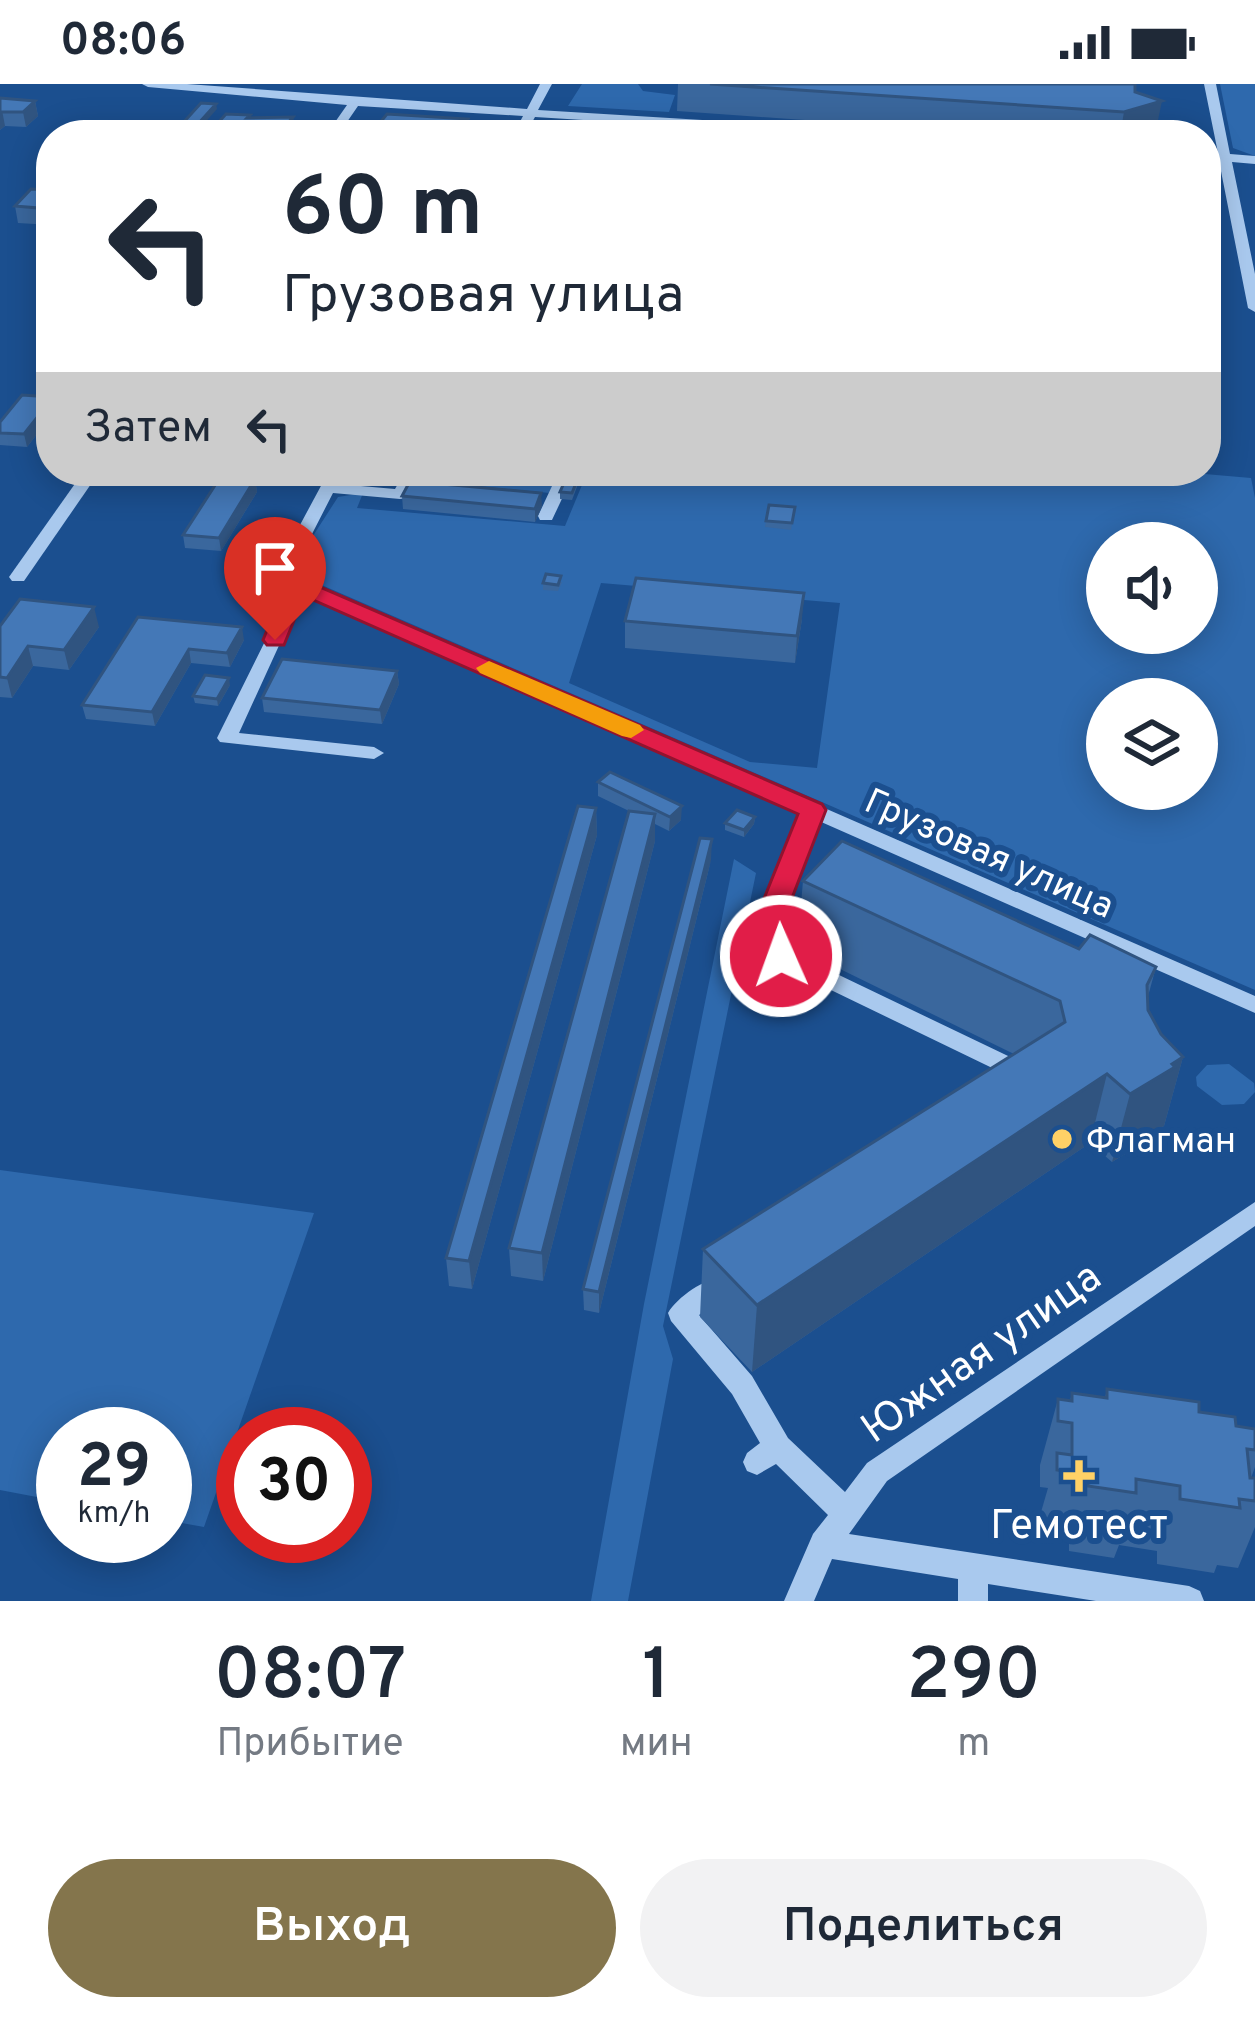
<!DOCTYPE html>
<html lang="ru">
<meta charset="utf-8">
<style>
body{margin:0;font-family:Overpass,sans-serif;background:#f2f2f3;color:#1f2937;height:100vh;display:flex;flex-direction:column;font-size:45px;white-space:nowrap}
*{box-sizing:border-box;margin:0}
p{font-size:39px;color:#747a83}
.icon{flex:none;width:66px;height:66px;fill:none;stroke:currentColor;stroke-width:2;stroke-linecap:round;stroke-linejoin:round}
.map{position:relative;height:1517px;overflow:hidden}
.sheet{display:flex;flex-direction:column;background:#fff;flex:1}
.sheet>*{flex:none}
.top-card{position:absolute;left:36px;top:36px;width:1185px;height:366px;border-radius:48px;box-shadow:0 6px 30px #0003;background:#fff;color:#1f2937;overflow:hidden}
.tools{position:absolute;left:1086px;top:438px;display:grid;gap:24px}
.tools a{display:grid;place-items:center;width:132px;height:132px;border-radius:50%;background:#fff;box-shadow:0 6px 30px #0003;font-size:60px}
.speed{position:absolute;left:36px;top:1323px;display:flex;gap:24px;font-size:60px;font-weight:700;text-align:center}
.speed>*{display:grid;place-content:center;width:156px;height:156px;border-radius:50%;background:#fff;box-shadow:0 6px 30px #0003;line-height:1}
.speed small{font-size:30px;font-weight:400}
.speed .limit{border:18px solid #d22;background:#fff;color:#111}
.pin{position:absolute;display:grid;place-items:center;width:102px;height:102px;color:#fff;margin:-123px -51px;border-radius:50% 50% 50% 0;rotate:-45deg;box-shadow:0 0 12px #0007}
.pin .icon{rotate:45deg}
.me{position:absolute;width:132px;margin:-66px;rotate:358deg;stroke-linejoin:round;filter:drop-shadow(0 0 9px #0008)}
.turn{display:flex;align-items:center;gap:42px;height:252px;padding:0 48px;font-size:54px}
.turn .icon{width:156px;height:156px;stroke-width:2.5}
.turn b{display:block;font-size:84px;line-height:102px}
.then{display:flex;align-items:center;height:114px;padding:0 48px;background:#0003;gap:24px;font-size:45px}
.eta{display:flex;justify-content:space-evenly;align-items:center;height:204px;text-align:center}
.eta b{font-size:72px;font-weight:600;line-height:84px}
.cta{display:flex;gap:24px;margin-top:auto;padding:24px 48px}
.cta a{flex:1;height:138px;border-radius:72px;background:#84754c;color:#fff;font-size:48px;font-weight:600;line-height:138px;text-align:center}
.cta a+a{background:#f2f2f3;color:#1f2937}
.status{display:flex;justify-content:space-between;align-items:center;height:84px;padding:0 60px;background:#fff;direction:ltr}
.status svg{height:33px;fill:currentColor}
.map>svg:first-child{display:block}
</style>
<div class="status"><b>08:06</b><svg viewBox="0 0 49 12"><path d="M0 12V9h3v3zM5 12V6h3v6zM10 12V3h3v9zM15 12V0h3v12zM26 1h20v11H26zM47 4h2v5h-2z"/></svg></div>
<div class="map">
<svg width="1255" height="1517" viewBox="0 0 1255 1517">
<rect width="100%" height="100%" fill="#1b4f8f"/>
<!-- green -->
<g fill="#2e69ad" fill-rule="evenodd">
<polygon points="582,0 638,0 643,7 675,11 669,28 568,22"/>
<polygon points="1220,0 1255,0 1255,72 1233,64"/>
<polygon points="474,387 561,387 550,409 467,401"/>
<path d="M574,387H1170L1251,394L1255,414V906L317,499L301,481L302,469L338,413L363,409L357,424L565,442L582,401L568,398ZM1107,459H1197V549H1107ZM601,499L840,519L817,684L750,678L569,599ZM1107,615H1197V705H1107Z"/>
<polygon points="734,775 756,789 663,1242 673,1275 628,1517 591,1517 644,1220"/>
<polygon points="1229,980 1254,999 1255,1008 1244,1020 1222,1021 1197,1002 1196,993 1207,981"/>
<polygon points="0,1086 314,1129 204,1443 165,1436 165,1350 63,1350 63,1418 0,1406"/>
</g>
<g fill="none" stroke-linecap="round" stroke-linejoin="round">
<!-- minor -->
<g fill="#a9c9ee" fill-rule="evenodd">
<polygon points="142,0 187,0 527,25 540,0 552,0 538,26 881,47 887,51 824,51 535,33 525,51 513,51 523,32 358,22 338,51 326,51 347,21 148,3"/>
<polygon points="1204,0 1216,0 1230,70 1255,72 1255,80 1232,78 1255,190 1255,228 1248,224 1219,77 1206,76 1206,68 1218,69"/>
<polygon points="84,387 100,387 24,497 12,497 9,493"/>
<polygon points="329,387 345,387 338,400 395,405 403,391 409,389 417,394 406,414 400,415 333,409 291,491 1255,912 1255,929 819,737 784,827 791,868 1031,983 1035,989 1031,995 1015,995 773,878 762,827 801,730 303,509 239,649 374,663 384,669 374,675 220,658 217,654 282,523 288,502 272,493"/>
<polygon points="559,387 575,387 552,436 540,436 538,432"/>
<path d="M1255,1118V1142L887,1397L849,1450L1189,1502L1200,1507L1204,1517H1096L988,1500V1517H958V1495L832,1475L814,1517H784L813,1450L828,1431L776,1380L757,1391L747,1387L743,1378L747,1369L760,1359L732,1310L671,1237L668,1229C678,1212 711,1189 731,1194L735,1202L731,1210L699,1231L752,1292L788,1354L845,1408L867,1379Z"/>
</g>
</g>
<!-- wall -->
<g fill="#3a679d">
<polygon points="678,0 1135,0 1135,8 1156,46 1141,51 1017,51 677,27"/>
<polygon points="0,14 35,17 38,32 26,43 5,42 0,46"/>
<polygon points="250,31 250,34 293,33 294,44 288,51 217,51 216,41"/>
<polygon points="468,35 468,51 379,51 378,41"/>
<polygon points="51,106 51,141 18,139 15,122"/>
<polygon points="51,313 51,332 27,363 0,361 0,338"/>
<polygon points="425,387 472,387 467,398 446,400 425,394"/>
<polygon points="255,395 257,408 221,467 185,464 183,451"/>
<polygon points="578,400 572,416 560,415 560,408"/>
<polygon points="402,412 542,422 535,438 403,425"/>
<polygon points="795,423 791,446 765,443 766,437"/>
<polygon points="562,498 558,507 543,506 543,499"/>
<polygon points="138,533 244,556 230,583 191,579 155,642 86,635 82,621"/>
<polygon points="802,535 795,579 625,564 625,537"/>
<polygon points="0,542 99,543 69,586 33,582 12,614 0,613"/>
<polygon points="397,587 399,600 382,640 264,628 262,614"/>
<polygon points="230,601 218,622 195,619 193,612"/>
<polygon points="598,698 681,736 669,747 655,740 655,757 543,1197 511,1192 509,1164 629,727 598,712"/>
<polygon points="596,724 597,751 472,1205 449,1202 446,1174"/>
<polygon points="755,733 754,740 744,753 725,746 725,739"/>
<polygon points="711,776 599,1229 584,1226 583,1205"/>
<polygon points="803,797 1079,865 1156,883 1147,916 1148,926 1161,950 1183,973 1164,1042 1158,1045 1156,1051 1112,1078 1090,1059 752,1288 700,1233 703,1165 1014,970 797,864"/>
<polygon points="1107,1305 1199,1328 1236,1342 1255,1345 1255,1383 1251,1394 1255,1394 1255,1443 1238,1484 1217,1481 1214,1489 1157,1480 1157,1467 1119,1461 1114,1474 1069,1467 1069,1456 1039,1452 1039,1435 1048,1404 1040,1403 1040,1381 1058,1315 1070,1317 1072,1309 1105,1314"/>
</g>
<!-- shaded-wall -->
<g fill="#305480">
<polygon points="35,17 38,32 26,43 23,28"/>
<polygon points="1162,17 1156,46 1141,51 1120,51 1124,28"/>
<polygon points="216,20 217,25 194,51 188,51"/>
<polygon points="2,26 5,42 0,46 0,28"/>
<polygon points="293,33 294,44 288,51 284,51 283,45"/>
<polygon points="468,35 468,51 460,51 460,47"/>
<polygon points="51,316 51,332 27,363 24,350"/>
<polygon points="445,387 472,387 467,398 446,400"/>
<polygon points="255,395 257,408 221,467 219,454"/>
<polygon points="541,409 542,422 535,438 535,425"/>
<polygon points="804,509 802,535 795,579 797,552"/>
<polygon points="94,523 99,543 69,586 64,566"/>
<polygon points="242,543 244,556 230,583 227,569"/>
<polygon points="28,562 33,582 12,614 7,594"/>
<polygon points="189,565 191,579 155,642 152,628"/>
<polygon points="397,587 399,600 382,640 380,626"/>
<polygon points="229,594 230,601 218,622 217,615"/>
<polygon points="682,722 681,736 669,747 670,733"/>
<polygon points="596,724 597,751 472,1205 469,1177"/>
<polygon points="655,730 655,757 543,1197 542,1169"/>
<polygon points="755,733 754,740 744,753 744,746"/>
<polygon points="712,755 711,776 599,1229 599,1208"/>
<polygon points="1183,973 1164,1042 1158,1045 1156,1051 1112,1078 1130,1010"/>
<polygon points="1107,990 1090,1059 752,1288 757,1221"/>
</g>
<!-- building -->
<g fill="#4478b7" stroke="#305480" stroke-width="3">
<polygon points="710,0 1135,0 1135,8 1162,17 1124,28"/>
<polygon points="0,14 35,17 23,28 0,28"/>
<polygon points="201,19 216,20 188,51 172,51"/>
<polygon points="226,30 250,31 247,34 293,33 283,45 216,41"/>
<polygon points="387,30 468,35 460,47 422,44 420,48 431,48 429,51 401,51 409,43 378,41"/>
<polygon points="31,105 51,106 51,125 15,122"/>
<polygon points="22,311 51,313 51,316 24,350 0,349 0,338"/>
<polygon points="221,392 255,395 219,454 183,451"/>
<polygon points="567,392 578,394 572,409 560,408"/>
<polygon points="410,397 541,409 535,425 402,412"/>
<polygon points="769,421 795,423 792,439 766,437"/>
<polygon points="546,490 561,492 558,501 543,499"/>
<polygon points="636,494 804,509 797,552 625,537"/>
<polygon points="20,515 94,523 64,566 28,562 7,594 0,593 0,542"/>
<polygon points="138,533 242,543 227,569 189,565 152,628 82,621"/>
<polygon points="282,575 397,587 380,626 262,614"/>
<polygon points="205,591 229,594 217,615 193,612"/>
<polygon points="610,688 682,722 670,733 598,698"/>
<polygon points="578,722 596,724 469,1177 446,1174"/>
<polygon points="737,726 755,733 744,746 725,739"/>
<polygon points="629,727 655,730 542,1169 509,1164"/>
<polygon points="700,754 712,755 599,1208 583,1205"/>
<polygon points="842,757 1079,865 1090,851 1156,883 1147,901 1148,926 1161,950 1183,973 1172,980 1175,983 1130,1010 1107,990 757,1221 703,1165 1065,938 1060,917 803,797"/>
<polygon points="1107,1305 1199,1318 1199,1328 1235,1333 1236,1342 1255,1345 1255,1366 1247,1365 1250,1394 1255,1394 1255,1417 1239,1415 1240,1424 1180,1415 1180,1402 1136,1395 1136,1409 1088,1402 1088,1391 1057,1386 1057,1369 1072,1371 1072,1339 1058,1337 1058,1315 1072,1317 1072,1309 1107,1314"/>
</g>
<!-- route -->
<polygon fill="#e11d48" stroke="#92132f" stroke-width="3" points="297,493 822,720 826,726 787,827 795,872 791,879 771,879 759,827 798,730 304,512 284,561 267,561 263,556 286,500"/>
<!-- slow -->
<polygon fill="#f59e0b" points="489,577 640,641 644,646 631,654 622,652 480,589 476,584"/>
<!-- markers -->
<g fill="#ffd166" stroke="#1b4f8f" stroke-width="4.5">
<circle cx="1062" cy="1055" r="12"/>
<path d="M1073 1374h12v12h12v12h-12v12h-12v-12h-12v-12h12z"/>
</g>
<g text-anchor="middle" stroke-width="12" stroke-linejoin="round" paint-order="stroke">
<!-- street labels -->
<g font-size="36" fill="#fff" stroke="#1b4f8f">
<text transform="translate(990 768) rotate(24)" y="13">Грузовая улица</text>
</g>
<!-- poi labels -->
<g font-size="36" fill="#fff" stroke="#1b4f8f" text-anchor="start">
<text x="1086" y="1068">Флагман</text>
</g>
<!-- near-street labels -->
<g font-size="42" fill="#fff" stroke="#1b4f8f">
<text transform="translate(980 1267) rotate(-35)" y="15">Южная улица</text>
</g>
<!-- near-poi labels -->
<g font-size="42" fill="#fff" stroke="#1b4f8f">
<text x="1079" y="1454">Гемотест</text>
</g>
</g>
</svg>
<div class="tools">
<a><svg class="icon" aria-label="sound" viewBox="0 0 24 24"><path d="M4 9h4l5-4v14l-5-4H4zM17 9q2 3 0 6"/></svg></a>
<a><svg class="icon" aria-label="layers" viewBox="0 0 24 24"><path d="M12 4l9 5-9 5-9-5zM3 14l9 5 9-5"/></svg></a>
</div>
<div class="speed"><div>29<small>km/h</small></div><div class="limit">30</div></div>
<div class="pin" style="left:275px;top:556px;background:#d93025"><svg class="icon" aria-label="arrive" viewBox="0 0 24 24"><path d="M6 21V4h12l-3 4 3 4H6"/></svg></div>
<svg class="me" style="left:781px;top:872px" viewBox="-20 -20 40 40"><circle r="17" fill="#e11d48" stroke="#fff" stroke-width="3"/><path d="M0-11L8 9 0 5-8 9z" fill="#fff"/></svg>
<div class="top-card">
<div class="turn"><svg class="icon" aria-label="left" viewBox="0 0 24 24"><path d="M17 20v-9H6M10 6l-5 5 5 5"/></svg><div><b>60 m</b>Грузовая улица</div></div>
<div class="then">Затем<svg class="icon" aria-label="left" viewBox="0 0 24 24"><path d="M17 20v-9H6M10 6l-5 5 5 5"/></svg></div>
</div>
</div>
<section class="sheet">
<div class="eta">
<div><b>08:07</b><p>Прибытие</p></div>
<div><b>1</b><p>мин</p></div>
<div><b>290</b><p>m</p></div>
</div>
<div class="cta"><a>Выход</a><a>Поделиться</a></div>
</section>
